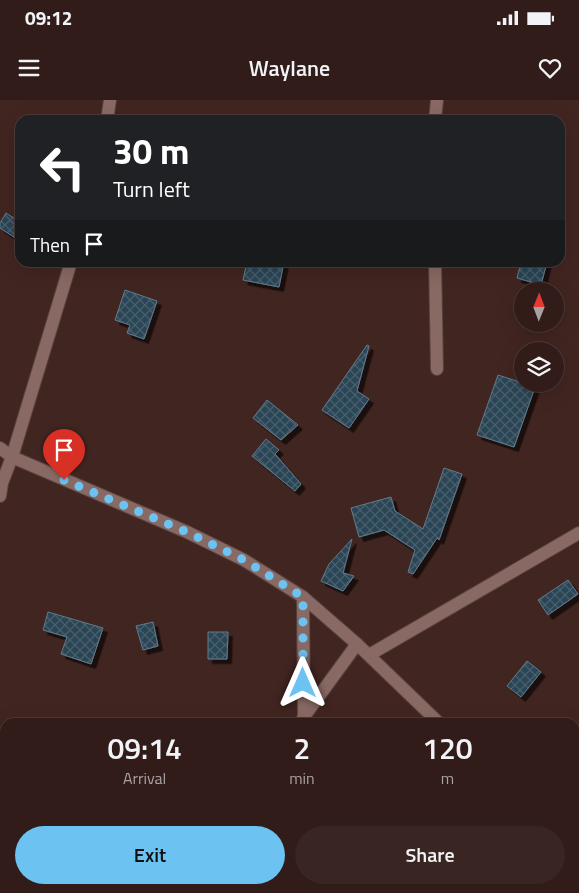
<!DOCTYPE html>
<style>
body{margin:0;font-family:"Titillium Web",sans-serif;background:#392522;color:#f1f3f6;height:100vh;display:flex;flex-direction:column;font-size:19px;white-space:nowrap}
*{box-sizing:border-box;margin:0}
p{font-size:16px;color:#a8a1a2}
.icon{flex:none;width:28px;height:28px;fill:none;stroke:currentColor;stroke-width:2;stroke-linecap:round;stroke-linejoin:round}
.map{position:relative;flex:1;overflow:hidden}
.details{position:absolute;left:0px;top:618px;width:580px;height:176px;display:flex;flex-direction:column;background:#311c19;border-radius:15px 15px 0 0;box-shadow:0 5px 20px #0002,0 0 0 1px #4c3a38}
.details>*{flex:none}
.hud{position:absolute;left:15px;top:15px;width:550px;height:152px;border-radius:15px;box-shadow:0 5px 20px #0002,0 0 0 1px #4c3a38;background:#202124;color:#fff;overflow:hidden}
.needle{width:32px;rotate:1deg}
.fabs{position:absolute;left:514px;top:182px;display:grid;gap:10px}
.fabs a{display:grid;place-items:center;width:50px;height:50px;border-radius:50%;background:#311c19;box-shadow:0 5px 20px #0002,0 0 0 1px #4c3a38;font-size:25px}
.pin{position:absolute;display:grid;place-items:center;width:42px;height:42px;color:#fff;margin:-51px -21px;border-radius:50% 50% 50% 0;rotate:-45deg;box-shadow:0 0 5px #0007}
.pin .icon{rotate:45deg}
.me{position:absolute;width:55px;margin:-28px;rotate:0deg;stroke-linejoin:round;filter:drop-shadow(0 0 4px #0008)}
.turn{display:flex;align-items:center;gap:18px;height:105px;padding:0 15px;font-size:22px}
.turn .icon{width:65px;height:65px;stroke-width:2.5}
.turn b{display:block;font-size:35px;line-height:42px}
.then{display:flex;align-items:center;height:48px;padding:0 15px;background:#0003;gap:10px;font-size:19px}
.eta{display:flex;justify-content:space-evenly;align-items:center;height:85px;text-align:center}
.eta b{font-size:30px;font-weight:600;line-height:35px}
.button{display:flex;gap:10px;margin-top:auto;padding:10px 15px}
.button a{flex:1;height:58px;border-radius:30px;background:#6cc3f2;color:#111;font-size:20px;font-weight:600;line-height:58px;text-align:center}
.button a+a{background:#392522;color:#f1f3f6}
.status{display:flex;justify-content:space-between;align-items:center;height:35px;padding:0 25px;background:#311c19;direction:ltr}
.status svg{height:14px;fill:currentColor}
header{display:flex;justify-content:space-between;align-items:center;height:65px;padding:0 15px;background:#311c19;font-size:22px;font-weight:600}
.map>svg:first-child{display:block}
</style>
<div class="status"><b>09:12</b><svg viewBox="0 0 49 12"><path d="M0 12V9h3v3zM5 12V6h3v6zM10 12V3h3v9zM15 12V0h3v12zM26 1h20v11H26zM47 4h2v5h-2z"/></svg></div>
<header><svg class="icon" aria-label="menu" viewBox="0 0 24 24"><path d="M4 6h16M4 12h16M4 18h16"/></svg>Waylane<svg class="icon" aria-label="heart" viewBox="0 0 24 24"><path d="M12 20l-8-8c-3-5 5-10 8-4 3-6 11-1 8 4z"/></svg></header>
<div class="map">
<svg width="579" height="793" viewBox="0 0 579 793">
<defs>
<pattern id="building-cross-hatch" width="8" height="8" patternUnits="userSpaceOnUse" patternTransform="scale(1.25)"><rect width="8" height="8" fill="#2a4555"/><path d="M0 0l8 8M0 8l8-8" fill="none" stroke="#495f6c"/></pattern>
<filter id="shadow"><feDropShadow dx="4.5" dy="4.5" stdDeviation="0" flood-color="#0009"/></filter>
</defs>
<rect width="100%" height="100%" fill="#412521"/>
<!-- building -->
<g fill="url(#building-cross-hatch)" stroke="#5f7c8d" filter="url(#shadow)">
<polygon points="6,113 20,122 20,141 0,128 0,123"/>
<polygon points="247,162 284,162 279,187 243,180"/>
<polygon points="521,162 547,162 541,185 517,178"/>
<polygon points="125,190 157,201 144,239 127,233 130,225 115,220"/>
<polygon points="367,245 369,246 357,291 369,299 349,328 322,310"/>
<polygon points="498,275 535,287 514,347 477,335"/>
<polygon points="267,300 298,325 281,340 253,318"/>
<polygon points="266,339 279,350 275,354 301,384 295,391 252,356"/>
<polygon points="444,368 462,374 439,440 437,438 413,474 408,472 415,450 384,430 359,437 351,408 391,397 395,411 423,429"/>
<polygon points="352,439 343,473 354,476 343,491 321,481 329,464"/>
<polygon points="568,480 578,494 548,515 538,500"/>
<polygon points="48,512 103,528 91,564 61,554 67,537 43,530"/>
<polygon points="153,522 158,546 143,550 136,526"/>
<polygon points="208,532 228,532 227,559 208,559"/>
<polygon points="527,561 541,572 521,597 507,586"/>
</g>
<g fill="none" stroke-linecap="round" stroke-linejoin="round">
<!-- street casing -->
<g stroke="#5a4340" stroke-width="14">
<g id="street">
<polyline points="107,20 110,0"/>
<polyline points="435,20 437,0"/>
<polyline points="435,162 437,269"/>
<polyline points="0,348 12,357 187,432 244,460 303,497 357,544 438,622"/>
<polyline points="0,396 2,383 12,357 71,162"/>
<polyline points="303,497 304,622"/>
<polyline points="369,555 579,433"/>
<polyline points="303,618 357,544"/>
<polyline points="575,743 579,746"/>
<polyline points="575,765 579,764"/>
<polyline points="327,789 328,793"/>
<polyline points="0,792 0,793"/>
<polyline points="465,793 482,789"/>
</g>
</g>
<!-- street -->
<use href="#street" stroke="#896963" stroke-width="12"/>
</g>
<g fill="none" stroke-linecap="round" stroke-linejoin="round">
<!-- route -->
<polyline stroke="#6cc3f2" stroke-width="9" stroke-dasharray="0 16.2" points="64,380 187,432 244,460 303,497 303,583"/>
</g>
</svg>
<div class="fabs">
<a><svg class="needle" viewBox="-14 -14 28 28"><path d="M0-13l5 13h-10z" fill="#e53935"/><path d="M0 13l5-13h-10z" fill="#a8a1a2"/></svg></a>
<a><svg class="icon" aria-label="layers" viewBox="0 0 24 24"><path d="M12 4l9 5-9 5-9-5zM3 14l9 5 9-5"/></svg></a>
</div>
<div class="pin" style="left:64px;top:380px;background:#d93025"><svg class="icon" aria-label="arrive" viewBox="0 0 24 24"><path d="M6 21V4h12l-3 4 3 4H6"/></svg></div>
<svg class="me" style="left:303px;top:583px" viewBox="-20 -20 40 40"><path d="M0-17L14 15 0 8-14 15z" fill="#6cc3f2" stroke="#fff" stroke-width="4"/></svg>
<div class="hud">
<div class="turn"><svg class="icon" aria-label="left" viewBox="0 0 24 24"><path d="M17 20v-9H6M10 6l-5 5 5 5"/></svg><div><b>30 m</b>Turn left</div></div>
<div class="then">Then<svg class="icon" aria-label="arrive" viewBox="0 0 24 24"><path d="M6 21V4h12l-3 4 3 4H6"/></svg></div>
</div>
<section class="details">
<div class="eta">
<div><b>09:14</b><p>Arrival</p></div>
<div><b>2</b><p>min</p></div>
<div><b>120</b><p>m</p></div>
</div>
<div class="button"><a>Exit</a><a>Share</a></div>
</section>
</div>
